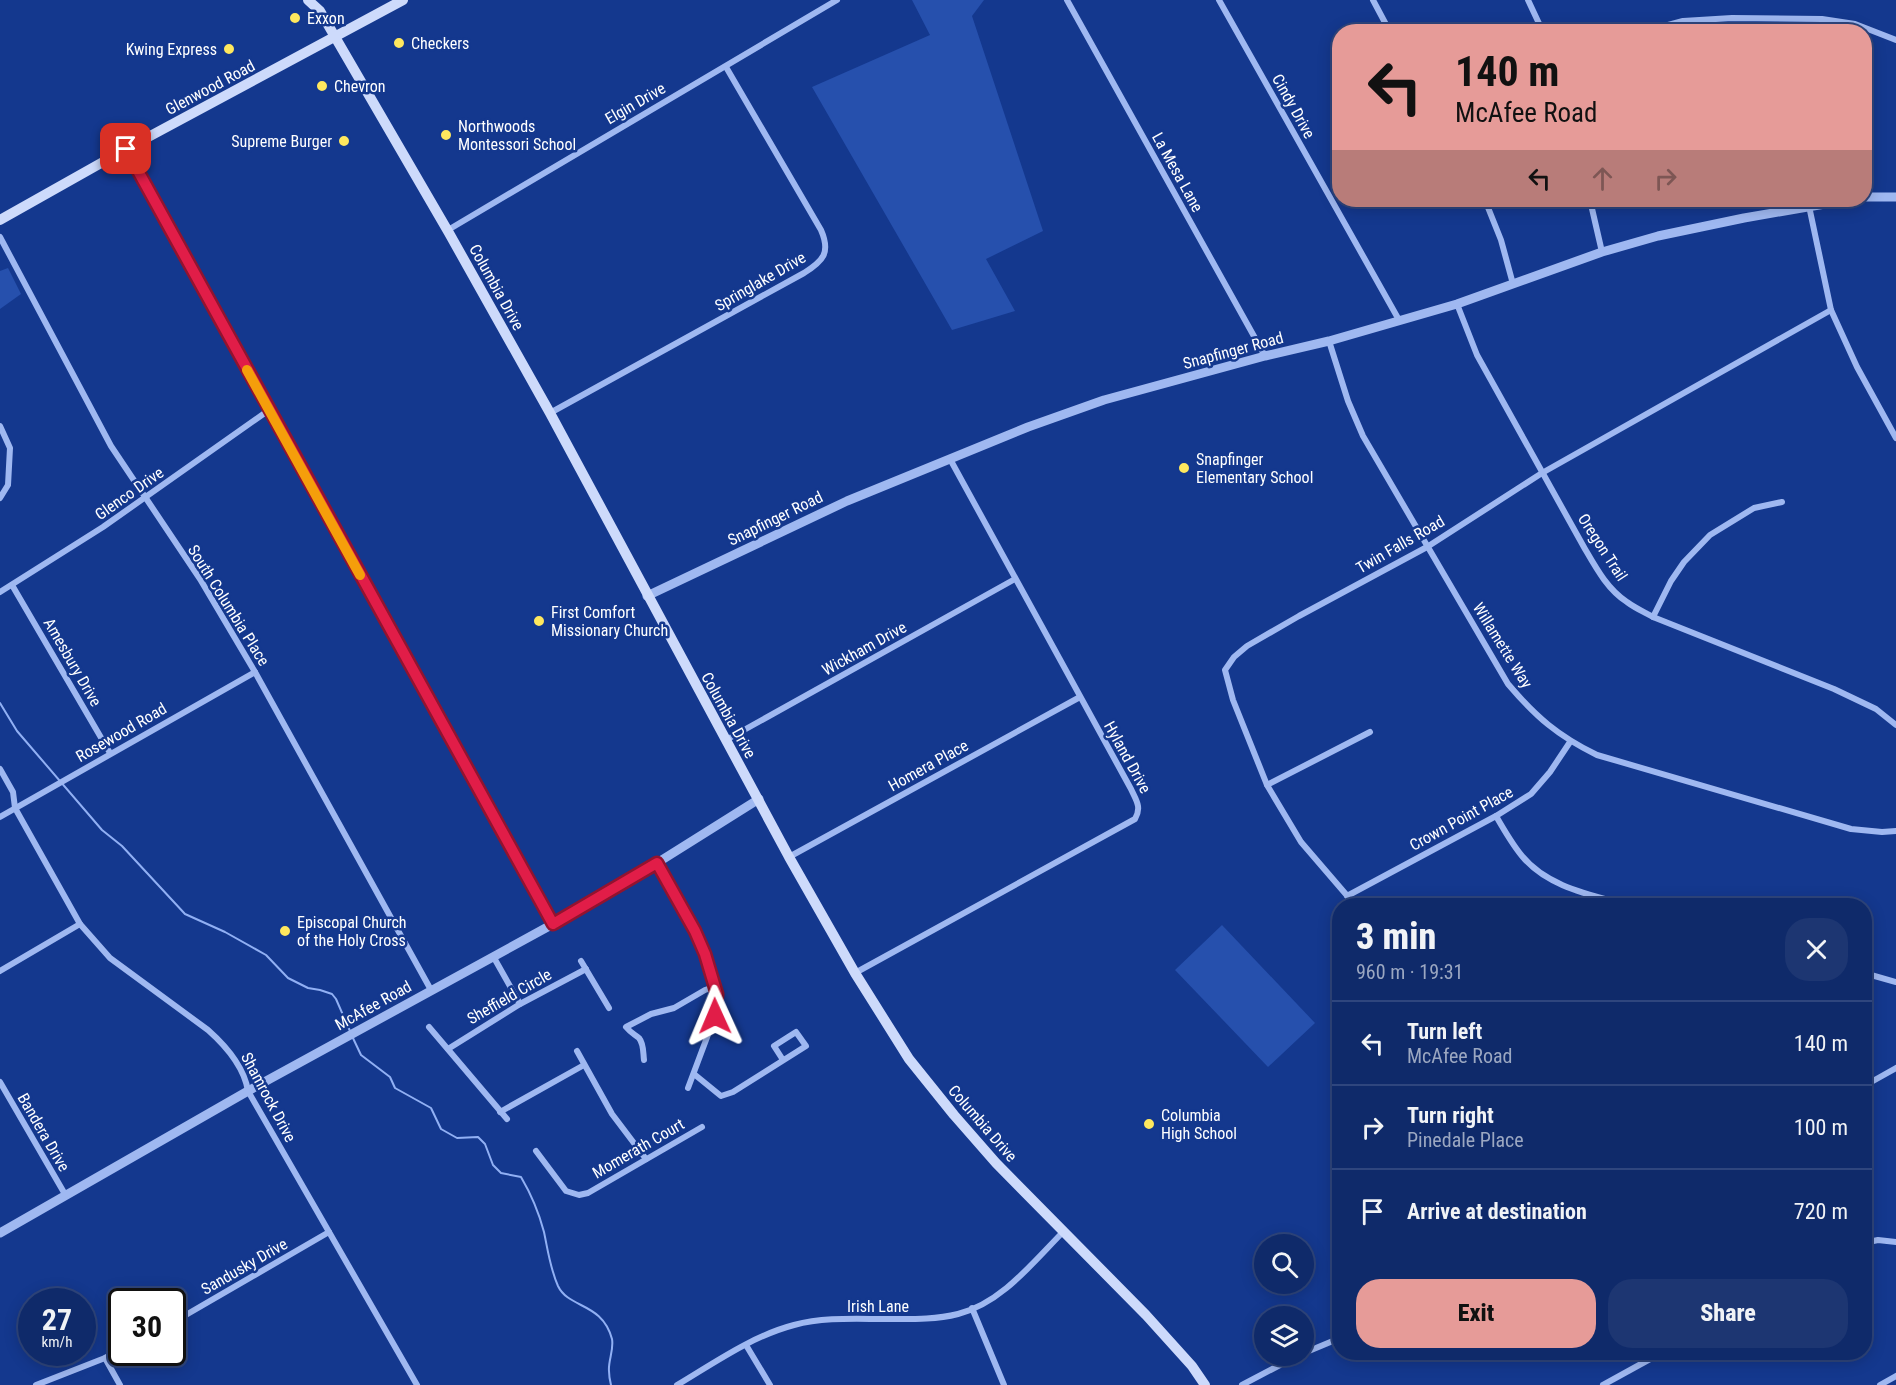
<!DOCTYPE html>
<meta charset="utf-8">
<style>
body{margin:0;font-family:"Roboto Condensed",sans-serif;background:#1d3672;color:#f1f3f6;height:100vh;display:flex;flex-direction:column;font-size:22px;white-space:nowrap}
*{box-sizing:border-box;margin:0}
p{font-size:20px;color:#9ba7c1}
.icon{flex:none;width:33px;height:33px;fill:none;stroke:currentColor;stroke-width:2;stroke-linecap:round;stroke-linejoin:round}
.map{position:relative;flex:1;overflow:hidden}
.sheet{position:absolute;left:1332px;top:898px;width:540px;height:462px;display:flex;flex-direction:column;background:#0f2a6a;border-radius:24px;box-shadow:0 3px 15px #0003,0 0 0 2px #2f467e}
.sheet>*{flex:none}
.guide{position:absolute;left:1332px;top:24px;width:540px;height:183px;border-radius:24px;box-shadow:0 3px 15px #0003,0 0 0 2px #2f467e;background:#e69b98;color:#111;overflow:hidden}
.fabs{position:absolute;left:1254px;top:1234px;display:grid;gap:12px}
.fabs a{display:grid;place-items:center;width:60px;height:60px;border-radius:50%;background:#0f2a6a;box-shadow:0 3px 15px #0003,0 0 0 2px #2f467e;font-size:30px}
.speed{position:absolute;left:18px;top:1288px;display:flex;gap:12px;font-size:30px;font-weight:700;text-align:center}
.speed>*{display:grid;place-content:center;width:78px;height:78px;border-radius:50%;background:#0f2a6a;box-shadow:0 3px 15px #0003,0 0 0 2px #2f467e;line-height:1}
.speed small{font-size:15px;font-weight:400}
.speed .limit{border:3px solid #111;border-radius:9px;background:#fff;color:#111}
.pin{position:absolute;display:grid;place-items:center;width:51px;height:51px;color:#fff;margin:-26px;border-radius:12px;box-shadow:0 3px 9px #0006}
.me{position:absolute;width:66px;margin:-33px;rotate:359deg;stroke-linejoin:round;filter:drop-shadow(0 0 4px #0008)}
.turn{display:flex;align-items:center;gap:21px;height:126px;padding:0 24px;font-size:27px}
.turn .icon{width:78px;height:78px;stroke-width:2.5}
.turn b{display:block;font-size:42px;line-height:51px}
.lanes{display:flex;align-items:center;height:57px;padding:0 24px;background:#0003;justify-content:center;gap:30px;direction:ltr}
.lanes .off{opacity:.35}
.round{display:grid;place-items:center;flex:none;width:63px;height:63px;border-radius:24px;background:#1d3672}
.headline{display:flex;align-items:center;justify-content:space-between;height:102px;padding:0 24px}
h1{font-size:36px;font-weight:800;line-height:45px}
.action{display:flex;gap:12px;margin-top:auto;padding:12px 24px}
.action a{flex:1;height:69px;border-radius:24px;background:#e69b98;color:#111;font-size:24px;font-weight:800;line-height:69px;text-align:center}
.action a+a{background:#1d3672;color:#f1f3f6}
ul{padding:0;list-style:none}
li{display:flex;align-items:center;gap:18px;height:84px;padding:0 24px;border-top:2px solid #2f467e}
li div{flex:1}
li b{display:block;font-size:22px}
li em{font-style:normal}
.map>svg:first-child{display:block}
</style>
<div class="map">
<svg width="1896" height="1385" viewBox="0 0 1896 1385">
<rect width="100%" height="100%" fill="#14388e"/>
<!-- green -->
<g fill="#2650ad">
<polygon points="912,0 984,0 972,16 1043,231 986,259 1015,311 952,330 812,87 930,35"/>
<polygon points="8,268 21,294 0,309 0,271"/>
<polygon points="1222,925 1315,1023 1268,1067 1175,970"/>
</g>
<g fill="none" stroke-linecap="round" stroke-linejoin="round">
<!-- stream -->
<g stroke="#91b0f4" stroke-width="2">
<polyline points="0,703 17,731 102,830 122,846 185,914 225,932 266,955 288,978 308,988 320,990 332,994 336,999 350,1031"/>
<path d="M352,1036L361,1055L390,1077L395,1088L431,1108L441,1129L457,1138L478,1137L485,1144L493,1165L501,1173L521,1177C531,1194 539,1213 544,1232C548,1251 550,1268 558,1286C569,1309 602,1302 612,1339C614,1350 608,1361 609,1371C609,1376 610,1381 611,1385"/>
</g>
<!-- minor -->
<g stroke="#9fb8f1" stroke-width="6">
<polyline points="1067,0 1265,356"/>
<polyline points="1219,0 1399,320"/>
<polyline points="1373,0 1390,32"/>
<polyline points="1528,0 1543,32"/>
<polyline points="1642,32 1683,21 1732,18 1822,19 1855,24 1896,40"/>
<polyline points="126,149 553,924"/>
<polyline points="1485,200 1501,240 1513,284"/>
<polyline points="1590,200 1602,252"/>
<polyline points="1809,206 1831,310 1857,367 1896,438"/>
<polyline points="448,230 837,0"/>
<polyline points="0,237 111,446 200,579 255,672 431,990"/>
<path d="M1457,304L1477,355L1585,549C1596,568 1608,590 1627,602C1635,608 1644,612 1653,617L1834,689L1876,709L1896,725"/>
<path d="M1329,341L1348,401L1363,436L1508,684C1536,717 1558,736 1597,755L1851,829L1882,832L1896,831"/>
<path d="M550,413L804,273C823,261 831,253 821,230L726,67"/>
<polyline points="0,426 10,448 8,485 0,498"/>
<polyline points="12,585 110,753"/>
<polyline points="0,592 103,527 269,410"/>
<polyline points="1653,617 1671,581 1684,562 1710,535 1754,508 1782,502"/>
<polyline points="726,740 1015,579"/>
<path d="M0,769L13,792L15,808L80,924L110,958L208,1030C226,1046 244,1066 248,1091L417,1385"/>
<polyline points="1267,785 1370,732"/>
<path d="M1496,816C1504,830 1512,844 1522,856C1548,888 1593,895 1631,906"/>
<polyline points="0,817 255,672"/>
<polyline points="789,857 1080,697"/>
<polyline points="657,863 695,931 705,954 716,994 715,1016 688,1088"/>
<polyline points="1347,896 1496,816 1531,794 1550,772 1570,742"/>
<polyline points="1356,906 1301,842 1267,785 1233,700 1225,670 1234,657 1247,646 1299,616 1427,547 1542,473 1831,310"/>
<polyline points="493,956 520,1004"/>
<polyline points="581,961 609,1008"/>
<polyline points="0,971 80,924"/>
<path d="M855,973L1135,819C1142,807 1136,800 1131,789L950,459"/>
<polyline points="1864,973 1896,982"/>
<polyline points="429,1027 507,1119"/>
<polyline points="448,1049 520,1004 586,969"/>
<polyline points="577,1051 612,1114 646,1159"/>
<path d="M644,1060C643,1053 644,1044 639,1038C634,1034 630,1032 626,1027L651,1014L674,1008L705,990L714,987"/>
<polyline points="694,1074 721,1096 733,1092 806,1046 796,1032 774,1046 783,1060"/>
<polyline points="0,1082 66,1196"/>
<polyline points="1864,1086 1896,1068"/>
<polyline points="500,1112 584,1065"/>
<polyline points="536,1151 566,1191 579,1195 588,1193 702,1127"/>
<polyline points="1864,1243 1878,1240 1896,1242"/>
<polyline points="972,1308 1004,1385"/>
<polyline points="172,1323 329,1232"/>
<polyline points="746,1345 770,1385"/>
<polyline points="1304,1353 1340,1338"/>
<polyline points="105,1358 120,1385"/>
<polyline points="36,1385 105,1358 122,1349"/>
<path d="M677,1385C714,1363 752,1336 794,1325C824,1317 855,1319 885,1319C910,1319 934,1320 958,1314C1002,1303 1034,1261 1064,1231"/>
<polyline points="1242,1385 1297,1356"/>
<polyline points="1603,1385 1661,1353"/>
<polyline points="1880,1385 1896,1376"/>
</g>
<!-- tertiary -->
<g stroke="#9fb8f1" stroke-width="9">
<polyline points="1864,197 1896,197"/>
<polyline points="647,596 847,501 1028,427 1104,400 1265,356 1329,341 1457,304 1602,252 1658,236 1744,218 1848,200"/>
<polyline points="0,1233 248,1091 553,924 657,863 759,799"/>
</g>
<!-- secondary -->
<g stroke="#cddafb" stroke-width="10">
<polyline points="308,0 320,11 449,233 550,413 789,857 855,973 909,1059 954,1115 996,1163 1146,1315 1192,1366 1205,1385"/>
<polyline points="0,220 126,149 403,0"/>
</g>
</g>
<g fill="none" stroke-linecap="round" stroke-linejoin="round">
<!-- route casing -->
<g stroke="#92132f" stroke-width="15">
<polyline id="route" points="126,149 553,924 657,863 695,931 705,954 717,994 715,1016"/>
</g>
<!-- route -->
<use href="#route" stroke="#e11d48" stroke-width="10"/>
<!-- slow -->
<polyline stroke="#f59e0b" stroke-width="10" points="247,370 360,575"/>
</g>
<!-- markers -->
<g fill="#ffe85e" stroke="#14388e" stroke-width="2">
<circle cx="295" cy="18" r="6"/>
<circle cx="399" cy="43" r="6"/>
<circle cx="229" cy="49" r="6"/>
<circle cx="322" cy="86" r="6"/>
<circle cx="446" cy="135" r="6"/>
<circle cx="344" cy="141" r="6"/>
<circle cx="1184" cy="468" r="6"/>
<circle cx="539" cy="621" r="6"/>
<circle cx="285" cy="931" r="6"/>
<circle cx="1149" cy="1124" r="6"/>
</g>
<g text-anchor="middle" stroke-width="5" stroke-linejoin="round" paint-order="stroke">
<!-- poi labels -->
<g font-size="16" fill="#fff" stroke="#14388e" text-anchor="start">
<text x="307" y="24">Exxon</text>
<text x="411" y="49">Checkers</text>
<text x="217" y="55" text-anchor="end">Kwing Express</text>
<text x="334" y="92">Chevron</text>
<text x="458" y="132">Northwoods<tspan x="458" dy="18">Montessori School</tspan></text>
<text x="332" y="147" text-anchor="end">Supreme Burger</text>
<text x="1196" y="465">Snapfinger<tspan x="1196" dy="18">Elementary School</tspan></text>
<text x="551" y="618">First Comfort<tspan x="551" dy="18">Missionary Church</tspan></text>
<text x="297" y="928">Episcopal Church<tspan x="297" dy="18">of the Holy Cross</tspan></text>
<text x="1161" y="1121">Columbia<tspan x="1161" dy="18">High School</tspan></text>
</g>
<!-- street labels -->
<g font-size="16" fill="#fff" stroke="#14388e">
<text transform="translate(210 87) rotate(-28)" y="6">Glenwood Road</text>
<text transform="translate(635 103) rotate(-30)" y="6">Elgin Drive</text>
<text transform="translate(1294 106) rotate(61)" y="6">Cindy Drive</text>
<text transform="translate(1178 172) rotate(61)" y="6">La Mesa Lane</text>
<text transform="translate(760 281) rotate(-30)" y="6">Springlake Drive</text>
<text transform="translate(497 287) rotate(61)" y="6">Columbia Drive</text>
<text transform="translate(1233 350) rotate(-15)" y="6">Snapfinger Road</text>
<text transform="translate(129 493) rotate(-35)" y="6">Glenco Drive</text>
<text transform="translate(775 518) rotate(-26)" y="6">Snapfinger Road</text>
<text transform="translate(1400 544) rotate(-30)" y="6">Twin Falls Road</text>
<text transform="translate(1603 547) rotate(57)" y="6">Oregon Trail</text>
<text transform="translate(229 605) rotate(58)" y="6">South Columbia Place</text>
<text transform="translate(1503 645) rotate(58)" y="6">Willamette Way</text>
<text transform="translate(864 648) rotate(-29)" y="6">Wickham Drive</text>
<text transform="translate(73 662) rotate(60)" y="6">Amesbury Drive</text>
<text transform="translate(729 715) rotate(61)" y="6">Columbia Drive</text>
<text transform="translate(121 732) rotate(-30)" y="6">Rosewood Road</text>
<text transform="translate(1128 757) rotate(61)" y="6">Hyland Drive</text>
<text transform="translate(928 765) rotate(-29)" y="6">Homera Place</text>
<text transform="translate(1461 818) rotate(-29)" y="6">Crown Point Place</text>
<text transform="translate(509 996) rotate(-30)" y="6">Sheffield Circle</text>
<text transform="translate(373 1005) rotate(-29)" y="6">McAfee Road</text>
<text transform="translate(269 1097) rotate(62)" y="6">Shamrock Drive</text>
<text transform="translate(983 1123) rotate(49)" y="6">Columbia Drive</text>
<text transform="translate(44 1132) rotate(60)" y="6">Bandera Drive</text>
<text transform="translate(638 1148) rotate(-30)" y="6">Momerath Court</text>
<text transform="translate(244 1266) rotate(-30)" y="6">Sandusky Drive</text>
<text x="878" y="1312">Irish Lane</text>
</g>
</g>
</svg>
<div class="fabs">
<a><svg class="icon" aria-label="search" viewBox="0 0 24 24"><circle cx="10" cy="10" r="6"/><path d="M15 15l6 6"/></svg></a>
<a><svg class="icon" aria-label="layers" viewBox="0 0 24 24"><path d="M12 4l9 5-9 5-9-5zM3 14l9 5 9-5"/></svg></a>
</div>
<div class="speed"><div>27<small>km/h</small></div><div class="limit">30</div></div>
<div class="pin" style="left:126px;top:149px;background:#d93025"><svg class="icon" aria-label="arrive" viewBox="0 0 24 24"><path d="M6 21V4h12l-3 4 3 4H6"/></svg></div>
<svg class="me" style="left:715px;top:1016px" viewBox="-20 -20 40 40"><path d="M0-17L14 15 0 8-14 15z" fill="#e11d48" stroke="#fff" stroke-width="4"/></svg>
<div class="guide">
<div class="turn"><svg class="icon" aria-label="left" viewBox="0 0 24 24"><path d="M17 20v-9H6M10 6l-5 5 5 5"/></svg><div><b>140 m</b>McAfee Road</div></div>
<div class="lanes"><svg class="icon" aria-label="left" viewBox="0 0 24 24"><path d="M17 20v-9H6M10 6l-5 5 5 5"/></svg><svg class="icon off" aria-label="ahead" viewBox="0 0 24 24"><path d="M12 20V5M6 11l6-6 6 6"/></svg><svg class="icon off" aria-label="right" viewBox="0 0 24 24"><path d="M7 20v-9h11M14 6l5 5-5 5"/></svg></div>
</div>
<section class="sheet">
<div class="headline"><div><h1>3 min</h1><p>960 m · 19:31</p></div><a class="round"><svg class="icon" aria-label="close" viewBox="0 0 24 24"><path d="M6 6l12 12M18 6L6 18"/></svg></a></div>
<ul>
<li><svg class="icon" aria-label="left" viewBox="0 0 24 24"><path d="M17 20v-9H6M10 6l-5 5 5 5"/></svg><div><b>Turn left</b><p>McAfee Road</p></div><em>140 m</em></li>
<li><svg class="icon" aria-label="right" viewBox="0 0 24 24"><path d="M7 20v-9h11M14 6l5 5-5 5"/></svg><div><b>Turn right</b><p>Pinedale Place</p></div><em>100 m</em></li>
<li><svg class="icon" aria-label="arrive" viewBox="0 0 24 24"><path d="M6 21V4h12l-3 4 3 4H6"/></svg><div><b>Arrive at destination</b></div><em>720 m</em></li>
</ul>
<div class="action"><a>Exit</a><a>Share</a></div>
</section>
</div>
